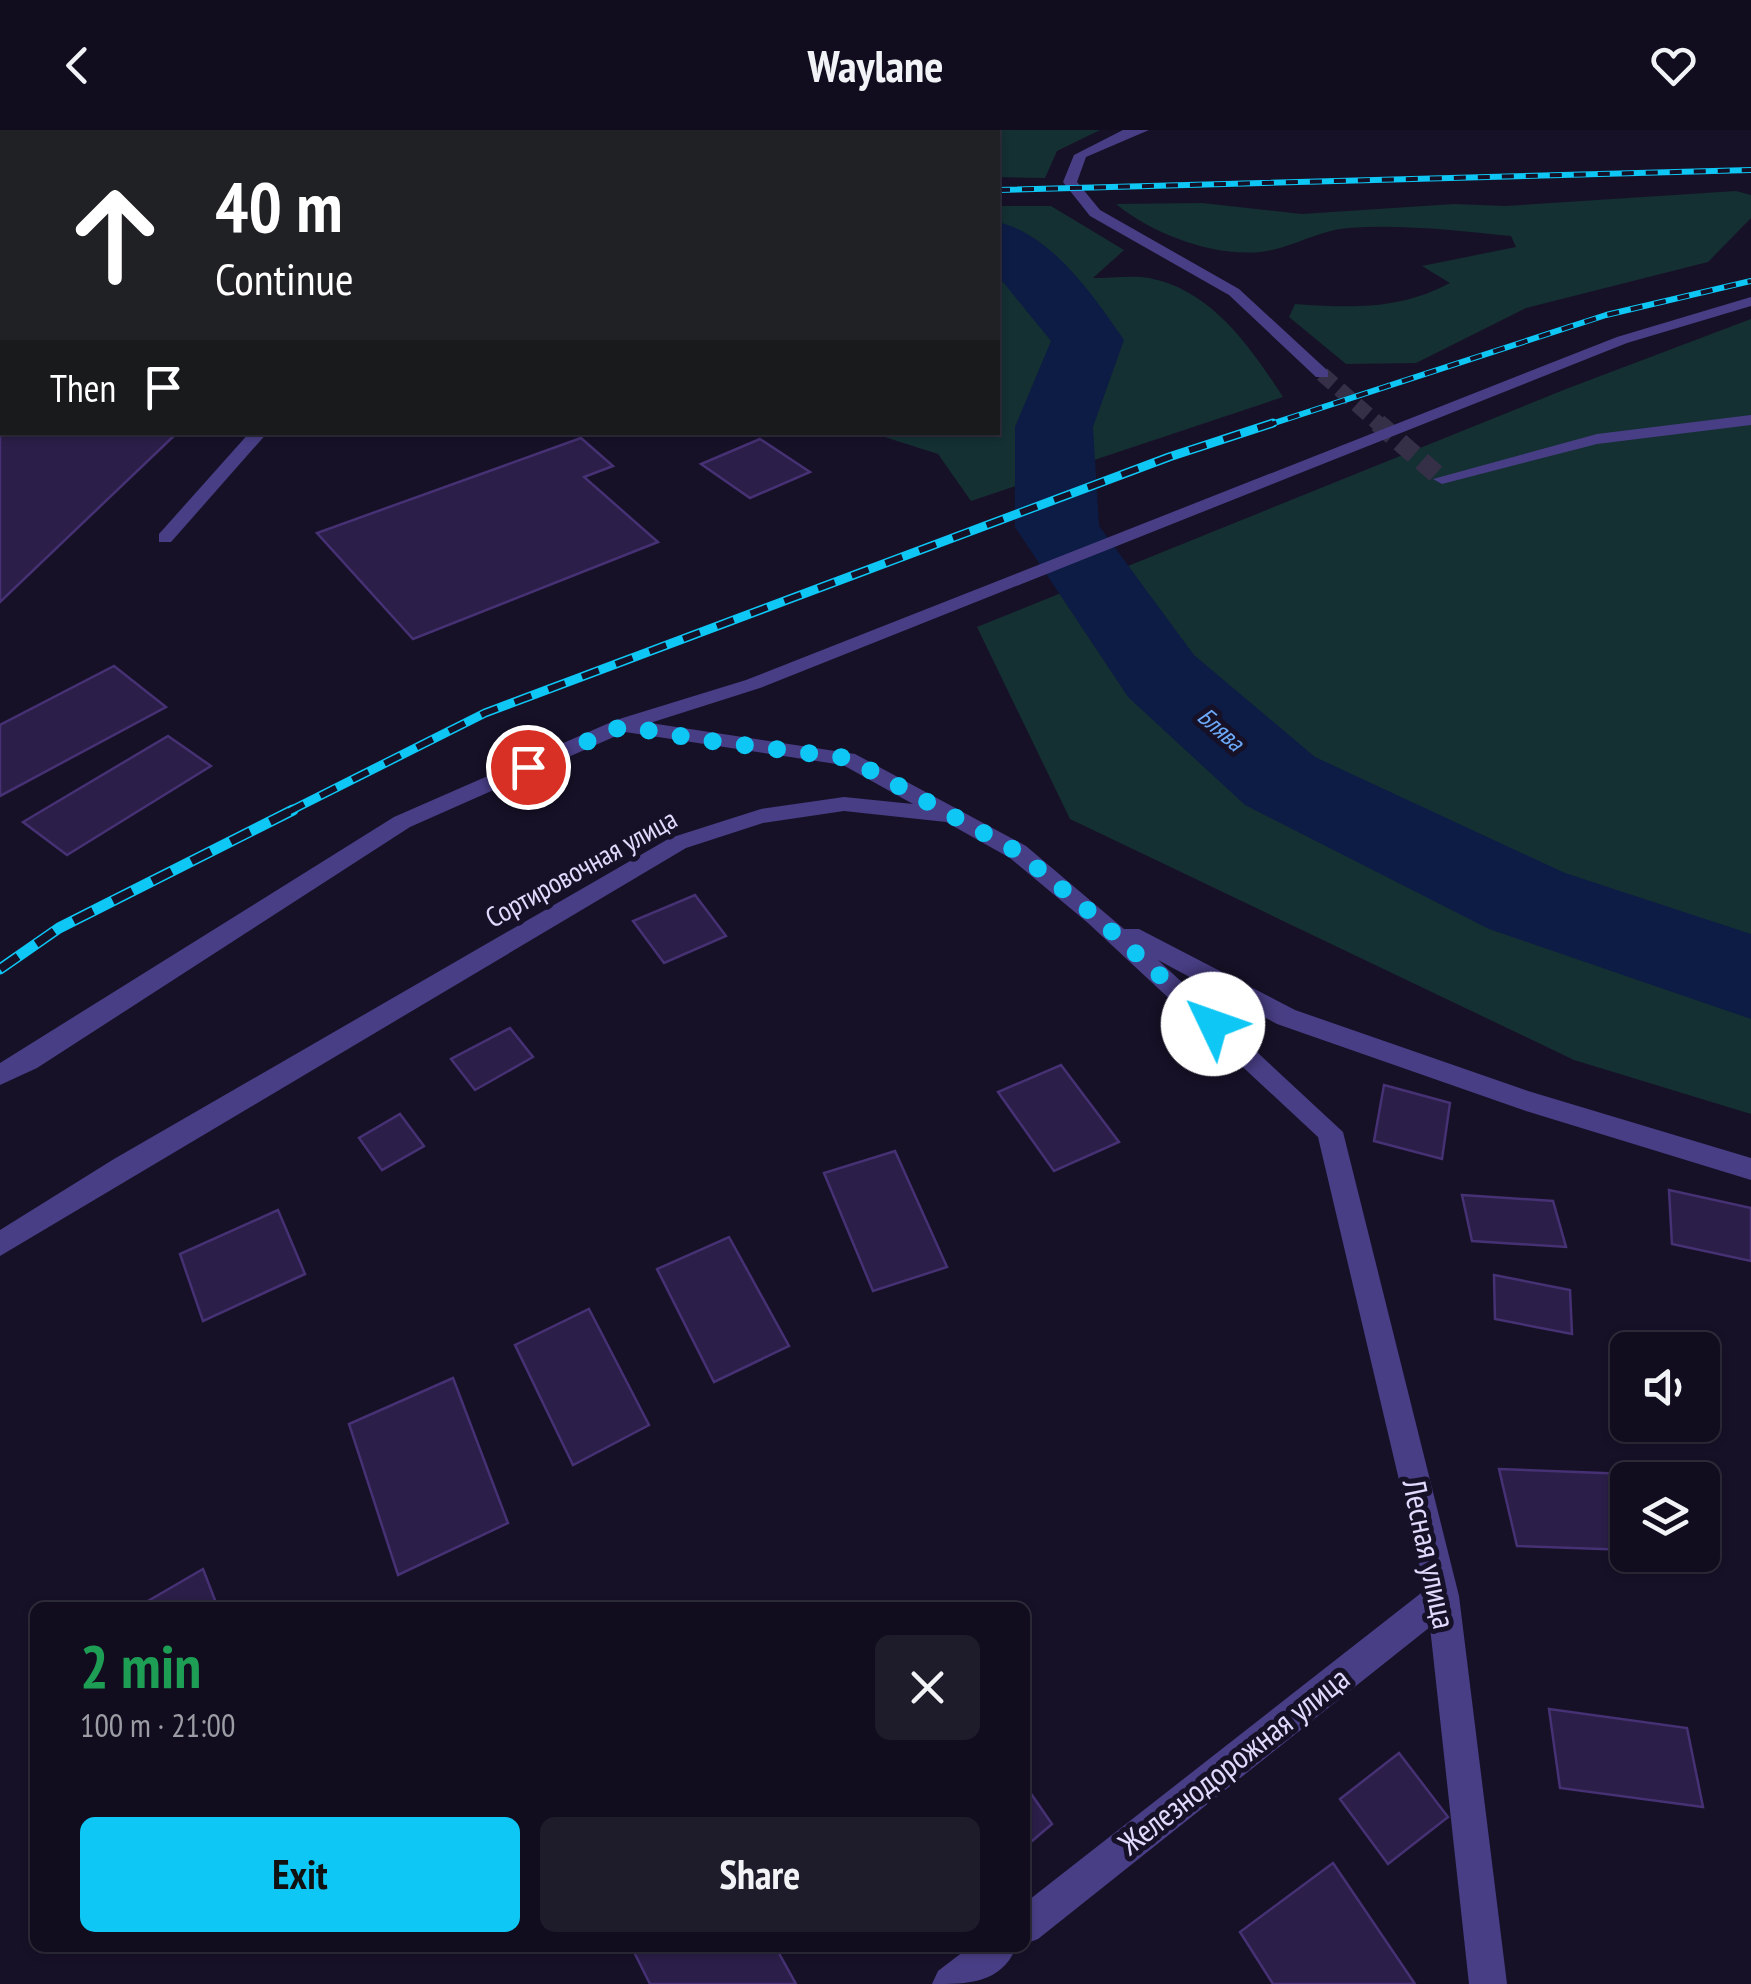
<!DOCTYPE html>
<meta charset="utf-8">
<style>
body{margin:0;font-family:"PT Sans Narrow",sans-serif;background:#1e1b2b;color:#f1f3f6;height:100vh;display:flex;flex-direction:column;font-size:38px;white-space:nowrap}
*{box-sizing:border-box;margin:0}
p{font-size:32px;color:#9c9ca4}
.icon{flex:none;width:55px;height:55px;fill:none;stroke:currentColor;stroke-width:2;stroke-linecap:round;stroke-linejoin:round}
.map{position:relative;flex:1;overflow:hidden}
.sheet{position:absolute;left:30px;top:1472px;width:1000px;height:350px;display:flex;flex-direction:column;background:#110d1e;border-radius:15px;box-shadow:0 2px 8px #0004,0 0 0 2px #302d3c}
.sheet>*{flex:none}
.hud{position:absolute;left:0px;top:0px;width:1000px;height:305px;box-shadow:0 2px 8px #0004,0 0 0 2px #302d3c;background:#202124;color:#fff;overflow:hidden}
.fabs{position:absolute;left:1610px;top:1202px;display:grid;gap:20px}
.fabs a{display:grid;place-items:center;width:110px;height:110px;border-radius:15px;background:#110d1e;box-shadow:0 2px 8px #0004,0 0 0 2px #302d3c;font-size:50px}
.pin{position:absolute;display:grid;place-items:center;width:85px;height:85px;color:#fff;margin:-42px;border:5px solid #fff;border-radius:50%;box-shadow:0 2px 10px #0007}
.me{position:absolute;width:110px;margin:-55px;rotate:312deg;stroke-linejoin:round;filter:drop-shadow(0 0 8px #0008)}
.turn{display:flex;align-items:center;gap:35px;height:210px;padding:0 50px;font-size:45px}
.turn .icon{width:130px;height:130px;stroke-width:2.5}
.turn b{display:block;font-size:70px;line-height:85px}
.then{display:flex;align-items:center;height:95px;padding:0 50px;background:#0003;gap:20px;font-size:38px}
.round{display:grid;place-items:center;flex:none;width:105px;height:105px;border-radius:15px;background:#1e1b2b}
.summary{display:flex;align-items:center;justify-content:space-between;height:170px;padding:0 50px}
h1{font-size:60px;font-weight:800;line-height:75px;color:#1e9e55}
.button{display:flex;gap:20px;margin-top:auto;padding:20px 50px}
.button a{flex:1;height:115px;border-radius:15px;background:#0ec7f5;color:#111;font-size:40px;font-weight:800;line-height:115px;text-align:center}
.button a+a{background:#1e1b2b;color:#f1f3f6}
header{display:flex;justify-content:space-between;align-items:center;height:130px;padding:0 50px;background:#110d1e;font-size:45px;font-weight:800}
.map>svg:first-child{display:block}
</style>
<header><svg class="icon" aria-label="back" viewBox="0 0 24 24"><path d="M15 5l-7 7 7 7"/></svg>Waylane<svg class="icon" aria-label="heart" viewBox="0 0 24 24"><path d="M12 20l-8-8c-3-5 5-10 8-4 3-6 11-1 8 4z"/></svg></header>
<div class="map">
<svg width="1751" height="1854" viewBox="0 0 1751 1854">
<rect width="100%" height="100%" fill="#171128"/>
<!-- green -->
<g fill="#143032">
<polygon points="0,0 1100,0 1057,21 1045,48 998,47 998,2 2,2 0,76"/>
<path d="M1736,61L1751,65V88L1708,132L1526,178L1416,233L1346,234L1289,187L1295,174C1352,178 1399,180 1450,153L1422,136L1516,117L1511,106C1458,101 1402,94 1349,98C1320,100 1295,116 1267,121C1218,129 1154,105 1116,74L1202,73L1302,84L1454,74L1505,76Z"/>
<path d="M998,76H1051L1124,120L1093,148C1111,148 1132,145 1149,148C1212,160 1251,218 1283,267L971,371L938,324L872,303L998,302Z"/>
<polygon points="1751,189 1751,984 1574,930 1070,689 977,497 1566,259"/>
</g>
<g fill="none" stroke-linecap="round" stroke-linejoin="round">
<!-- river -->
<path fill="#0d1c45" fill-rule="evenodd" d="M998,92C1053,106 1093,165 1124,210L1093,297L1099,396L1194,525L1315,627L1565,743L1751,804V889L1489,799L1245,675L1128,567L1015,397V297L1051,211L998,146Z"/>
</g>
<!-- building -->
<g fill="#2b1e48" stroke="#453173" stroke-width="2.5">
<polygon points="0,189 2,302 178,302 0,472"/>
<polygon points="581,308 613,336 584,347 658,412 413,509 317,403"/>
<polygon points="760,309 810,342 750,368 701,334"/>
<polygon points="114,536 166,577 0,666 0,595"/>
<polygon points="168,606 211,636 67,725 23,692"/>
<polygon points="695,765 726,806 664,833 633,791"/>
<polygon points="510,898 533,927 475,960 451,929"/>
<polygon points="1061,935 1119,1012 1054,1041 998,962"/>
<polygon points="1384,955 1450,973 1442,1029 1374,1011"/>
<polygon points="400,984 424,1016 382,1040 359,1008"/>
<polygon points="895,1021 947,1137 873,1161 824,1043"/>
<polygon points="1669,1060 1751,1078 1751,1131 1672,1114"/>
<polygon points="1462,1065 1553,1071 1566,1117 1472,1111"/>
<polygon points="278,1080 305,1144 203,1191 180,1124"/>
<polygon points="729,1107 789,1216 714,1252 657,1139"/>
<polygon points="1494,1145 1570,1160 1572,1204 1495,1189"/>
<polygon points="589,1179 649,1295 573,1335 515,1215"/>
<polygon points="453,1248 508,1393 398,1445 349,1294"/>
<polygon points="1499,1339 1628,1344 1628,1420 1517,1416"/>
<polygon points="203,1439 218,1478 136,1478"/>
<polygon points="1549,1579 1687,1598 1703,1677 1560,1658"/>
<polygon points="1399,1623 1448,1687 1388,1734 1340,1669"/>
<polygon points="1025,1655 1052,1694 1025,1717"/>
<polygon points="1333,1733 1415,1854 1273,1854 1240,1802"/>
<polygon points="632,1818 776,1818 796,1854 650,1854"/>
</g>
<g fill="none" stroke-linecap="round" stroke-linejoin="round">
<!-- minor-tunnel-far1 -->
<polyline stroke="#352f48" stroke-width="15" stroke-dasharray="15 8" stroke-linecap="butt" points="1322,244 1381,296"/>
<!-- minor-tunnel -->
<polyline stroke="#352f48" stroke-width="19" stroke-dasharray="19 10" stroke-linecap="butt" points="1378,293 1442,349"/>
<!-- minor -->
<g fill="#483e85" fill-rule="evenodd">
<polygon points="1123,0 1149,0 1086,27 1077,52 1100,80 1239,159 1328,241 1328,247 1316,247 1229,165 1090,86 1063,52 1074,25"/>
<rect x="0" y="163" width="2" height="8"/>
<polygon points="1751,167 1751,176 1627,213 760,558 650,593 855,624 1026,716 1124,799 1139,799 1295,880 1528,961 1751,1028 1751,1050 1526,981 1277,894 1158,830 1343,1002 1459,1466 1507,1854 1469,1854 1430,1497 1038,1809 1025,1814 1025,1773 1425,1460 1318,1007 1088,793 1010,728 946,692 844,681 763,693 686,718 0,1126 0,1100 114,1029 670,708 761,679 844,667 913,674 843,635 625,602 410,697 37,938 0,955 0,933 394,687 616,590 746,550 1617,207"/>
<polygon points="1751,285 1751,295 1597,314 1442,354 1433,349 1597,304"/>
<polygon points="250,302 268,302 171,412 159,412 159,404"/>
<path d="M968,1818H1016C1000,1854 968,1854 932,1854L938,1841Z"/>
</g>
<!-- rail-far2 casing -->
<g stroke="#0ec7f5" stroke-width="6">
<g id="rail-far2">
<polyline points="998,60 1751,40"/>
<polyline points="1265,296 1606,185 1751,151"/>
</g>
</g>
<!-- rail-far1 casing -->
<g stroke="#0ec7f5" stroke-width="9">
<polyline id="rail-far1" points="288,682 485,583 1169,327 1273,293"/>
</g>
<!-- rail casing -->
<g stroke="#0ec7f5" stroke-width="11">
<polyline id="rail" points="0,839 59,798 293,680"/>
</g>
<!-- rail-far2 -->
<use href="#rail-far2" stroke="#171128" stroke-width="4" stroke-dasharray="12" stroke-linecap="butt"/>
<!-- rail-far1 -->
<use href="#rail-far1" stroke="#171128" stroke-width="6" stroke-dasharray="18" stroke-linecap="butt"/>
<!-- rail -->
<use href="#rail" stroke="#171128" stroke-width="8" stroke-dasharray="22" stroke-linecap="butt"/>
</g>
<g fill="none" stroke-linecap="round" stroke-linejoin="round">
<!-- route -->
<polyline stroke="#0ec7f5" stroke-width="18" stroke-dasharray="0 32.4" points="528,637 623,596 703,610 848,628 1018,722 1096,787 1213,894"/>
</g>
<g text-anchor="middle" stroke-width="10" stroke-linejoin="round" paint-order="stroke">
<!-- far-water labels -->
<g font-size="25" font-style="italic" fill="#6caaf9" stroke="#171128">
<text transform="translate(1221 599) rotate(41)" y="9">Блява</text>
</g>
<!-- street labels -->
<g font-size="28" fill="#e1dafd" stroke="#171128">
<text transform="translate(581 738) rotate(-29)" y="10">Сортировочная улица</text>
</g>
<!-- near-street labels -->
<g font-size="32" fill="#e1dafd" stroke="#171128">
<text transform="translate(1429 1424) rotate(78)" y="11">Лесная улица</text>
<text transform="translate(1234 1631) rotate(-38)" y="11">Железнодорожная улица</text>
</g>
</g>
</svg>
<div class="fabs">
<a><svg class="icon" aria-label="sound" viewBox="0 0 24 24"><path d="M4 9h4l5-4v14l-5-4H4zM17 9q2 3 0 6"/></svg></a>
<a><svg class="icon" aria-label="layers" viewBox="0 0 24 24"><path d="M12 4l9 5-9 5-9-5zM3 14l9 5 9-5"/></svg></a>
</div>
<div class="pin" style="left:528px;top:637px;background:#d93025"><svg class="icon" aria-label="arrive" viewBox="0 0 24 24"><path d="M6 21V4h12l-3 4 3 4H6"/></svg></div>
<svg class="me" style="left:1213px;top:894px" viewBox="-20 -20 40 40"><circle r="19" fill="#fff"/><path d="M0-13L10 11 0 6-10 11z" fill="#0ec7f5"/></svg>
<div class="hud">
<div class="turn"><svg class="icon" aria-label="ahead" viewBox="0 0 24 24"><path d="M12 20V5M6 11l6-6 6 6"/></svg><div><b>40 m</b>Continue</div></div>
<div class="then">Then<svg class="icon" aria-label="arrive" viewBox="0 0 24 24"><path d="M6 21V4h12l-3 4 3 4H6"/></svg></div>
</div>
<section class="sheet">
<div class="summary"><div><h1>2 min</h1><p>100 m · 21:00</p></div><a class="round"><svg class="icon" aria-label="close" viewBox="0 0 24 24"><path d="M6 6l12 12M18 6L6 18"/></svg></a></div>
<div class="button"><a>Exit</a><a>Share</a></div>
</section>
</div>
